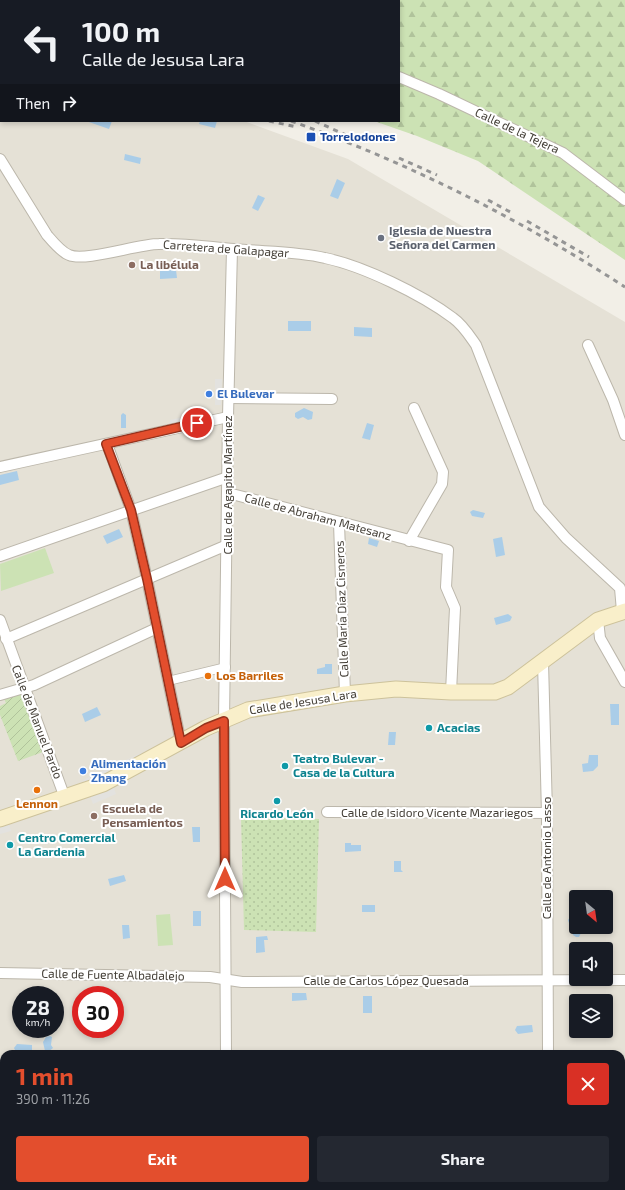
<!DOCTYPE html>
<meta charset="utf-8">
<style>
body{margin:0;font-family:"Exo 2",sans-serif;background:#242831;color:#f1f3f6;height:100vh;display:flex;flex-direction:column;font-size:15px;white-space:nowrap}
*{box-sizing:border-box;margin:0}
p{font-size:13px;color:#9ea1a6}
.icon{flex:none;width:22px;height:22px;fill:none;stroke:currentColor;stroke-width:2;stroke-linecap:round;stroke-linejoin:round}
.map{position:relative;flex:1;overflow:hidden}
.sheet{position:absolute;left:0px;top:1050px;width:625px;height:140px;display:flex;flex-direction:column;background:#171b24;border-radius:12px 12px 0 0;box-shadow:0 2px 6px #0003}
.sheet>*{flex:none}
.hud{position:absolute;left:0px;top:0px;width:400px;height:122px;box-shadow:0 2px 6px #0003;background:#171b24;color:#f1f3f6;overflow:hidden}
.needle{width:26px;rotate:151deg}
.buttons{position:absolute;left:569px;top:890px;display:grid;gap:8px}
.buttons a{display:grid;place-items:center;width:44px;height:44px;border-radius:4px;background:#171b24;box-shadow:0 2px 6px #0003;font-size:20px}
.speed{position:absolute;left:12px;top:986px;display:flex;gap:8px;font-size:20px;font-weight:700;text-align:center}
.speed>*{display:grid;place-content:center;width:52px;height:52px;border-radius:50%;background:#171b24;box-shadow:0 2px 6px #0003;line-height:1}
.speed small{font-size:10px;font-weight:400}
.speed .limit{border:6px solid #d22;background:#fff;color:#111}
.pin{position:absolute;display:grid;place-items:center;width:34px;height:34px;color:#fff;margin:-17px;border:2px solid #fff;border-radius:50%;box-shadow:0 1px 4px #0007}
.me{position:absolute;width:44px;margin:-22px;rotate:0deg;stroke-linejoin:round;filter:drop-shadow(0 0 3px #0008)}
.turn{display:flex;align-items:center;gap:14px;height:84px;padding:0 16px;font-size:18px}
.turn .icon{width:52px;height:52px;stroke-width:2.5}
.turn b{display:block;font-size:28px;line-height:34px}
.then{display:flex;align-items:center;height:38px;padding:0 16px;background:#0003;gap:8px;font-size:15px}
.round{display:grid;place-items:center;flex:none;width:42px;height:42px;border-radius:4px;background:#242831}
.summary{display:flex;align-items:center;justify-content:space-between;height:68px;padding:0 16px}
h1{font-size:24px;font-weight:700;line-height:30px;color:#e34e2d}
.primary-button{display:flex;gap:8px;margin-top:auto;padding:8px 16px}
.primary-button a{flex:1;height:46px;border-radius:4px;background:#e34e2d;color:#fff;font-size:16px;font-weight:700;line-height:46px;text-align:center}
.primary-button a+a{background:#242831;color:#f1f3f6}
.map>svg:first-child{display:block}
</style>
<div class="map">
<svg width="625" height="1190" viewBox="0 0 625 1190">
<defs>
<pattern id="forest-firs" width="22" height="20" patternUnits="userSpaceOnUse"><rect width="22" height="20" fill="#cce2b4"/><path d="M5 1l3.5 6h-7zM16 11l3.5 6h-7z" fill="#b0c39b"/></pattern>
<pattern id="park-dots" width="8" height="8" patternUnits="userSpaceOnUse"><rect width="8" height="8" fill="#cce2b4"/><path d="M2 2h.1M6 6h.1" fill="none" stroke="#b0c39b" stroke-width="1.8" stroke-linecap="round"/></pattern>
<pattern id="garden-furrows" width="10" height="10" patternUnits="userSpaceOnUse"><rect width="10" height="10" fill="#cce2b4"/><path d="M-1 1l2-2M0 10L10 0M9 11l2-2" fill="none" stroke="#b0c39b"/></pattern>
</defs>
<rect width="100%" height="100%" fill="#f2efe7"/>
<!-- residential -->
<path fill="#e5e1d6" fill-rule="evenodd" d="M0,58L1,121H244L348,159L625,322V1190H0ZM576,897H606V927H576ZM576,949H606V979H576ZM21,995H55V1029H21ZM81,995H115V1029H81ZM576,1001H606V1031H576ZM4,1054H621V1186H4Z"/>
<!-- grass -->
<g fill="#cce2b4">
<polygon points="45,548 54,573 1,591 0,564"/>
<polygon points="170,914 173,945 158,946 156,915"/>
</g>
<!-- forest -->
<polygon fill="url(#forest-firs)" points="28,0 625,0 625,260 478,161 417,136 374,121 399,121 399,1"/>
<!-- park -->
<polygon fill="url(#park-dots)" points="241,817 319,819 316,932 244,930"/>
<!-- garden -->
<polygon fill="url(#garden-furrows)" points="19,690 43,752 18,761 0,715 0,706 6,703 3,697"/>
<!-- parking -->
<g fill="#e3e2df">
<polygon points="215,379 222,379 221,405 215,405"/>
<polygon points="211,411 209,419 169,427 170,420"/>
<polygon points="141,753 144,758 86,785 83,780"/>
<polygon points="113,786 116,794 93,804 90,796"/>
<polygon points="9,824 11,831 0,834 0,826"/>
</g>
<!-- water -->
<g fill="#aacde8">
<polygon points="86,121 112,121 109,129"/>
<polygon points="200,121 217,121 215,128 199,124"/>
<polygon points="125,154 141,158 140,164 124,160"/>
<polygon points="337,179 345,183 338,199 330,196"/>
<polygon points="258,195 265,198 258,211 252,208"/>
<polygon points="160,270 176,270 177,278 160,279"/>
<rect x="288" y="321" width="23" height="10"/>
<polygon points="354,327 372,328 372,337 354,336"/>
<polygon points="304,408 313,412 312,419 308,420 303,417 298,419 295,417 295,413"/>
<polygon points="123,413 126,415 126,428 121,428 121,415"/>
<polygon points="367,423 374,425 370,440 362,438"/>
<polygon points="17,471 19,480 0,485 0,475"/>
<polygon points="473,510 485,513 483,518 472,516 470,512"/>
<polygon points="119,529 123,537 107,544 103,536"/>
<polygon points="502,537 505,555 496,557 493,539"/>
<polygon points="369,538 379,541 377,547 368,544"/>
<polygon points="508,614 512,617 510,621 496,625 494,618"/>
<polygon points="325,664 332,664 332,674 317,674 317,669 325,667"/>
<polygon points="610,704 619,704 619,725 611,725"/>
<polygon points="97,707 101,715 85,722 82,714"/>
<polygon points="389,732 396,732 395,745 388,745"/>
<polygon points="589,755 598,755 598,766 593,771 583,772 582,764 588,763"/>
<polygon points="192,827 200,827 200,842 193,842"/>
<polygon points="345,843 351,843 351,845 361,845 361,851 345,852"/>
<polygon points="394,861 401,861 401,870 403,872 394,872"/>
<polygon points="124,875 126,881 110,886 108,879"/>
<rect x="362" y="905" width="13" height="7"/>
<rect x="193" y="911" width="8" height="15"/>
<polygon points="573,916 576,917 576,927 580,927 581,933 579,937 576,937 573,935 568,920 570,917"/>
<polygon points="122,925 129,925 130,938 123,939"/>
<polygon points="267,936 268,940 264,940 265,952 256,953 256,937"/>
<polygon points="292,993 306,993 307,1000 292,1001"/>
<rect x="363" y="996" width="9" height="17"/>
<polygon points="532,1025 533,1032 518,1034 515,1030 517,1026"/>
<polygon points="50,1036 52,1037 51,1045 53,1048 48,1052 45,1051 43,1042 46,1037"/>
<polygon points="17,1044 32,1045 32,1053 16,1052 14,1048"/>
</g>
<g fill="none" stroke-linecap="round" stroke-linejoin="round">
<!-- pedestrian casing -->
<g stroke="#bcb7ab" stroke-width="10">
<polyline id="pedestrian" points="168,681 226,667"/>
</g>
<!-- minor casing -->
<g stroke="#bcb7ab" stroke-width="12">
<g id="minor">
<polyline points="16,0 19,1"/>
<polyline points="186,1 186,0"/>
<polyline points="399,77 439,94 563,153 625,200"/>
<path d="M0,159L47,235C53,242 61,252 69,255C85,262 138,244 159,244C184,243 209,247 234,249C264,252 296,251 325,258C363,266 421,294 453,318C463,325 469,335 476,345L539,507L566,538L620,588L622,611"/>
<polyline points="588,345 613,400 625,435"/>
<polyline points="229,398 332,399"/>
<polyline points="107,444 131,510 147,579 181,743"/>
<polyline points="0,467 228,417"/>
<polyline points="228,493 448,550 446,587 455,608 451,692"/>
<polyline points="339,523 345,694"/>
<polyline points="409,541 442,484 443,472 414,408"/>
<polyline points="0,556 228,477"/>
<polyline points="0,620 65,798"/>
<polyline points="598,620 600,638 625,682"/>
<polyline points="6,639 227,545"/>
<polyline points="543,662 547,813 548,1054"/>
<polyline points="0,695 34,685 157,628"/>
<polyline points="327,812 547,813"/>
<polyline points="0,973 210,977 242,982 625,980"/>
<polyline points="226,1054 224,721 228,417 232,249"/>
<polyline points="621,1147 625,1147"/>
<polyline points="0,1154 4,1153"/>
<polyline points="227,1186 227,1190"/>
<polyline points="549,1186 549,1190"/>
</g>
</g>
<!-- secondary casing -->
<g stroke="#cdc29b" stroke-width="17">
<polyline id="secondary" points="0,819 103,784 206,728 248,710 345,694 396,689 451,692 495,692 508,687 598,620 625,611"/>
</g>
<!-- pedestrian -->
<use href="#pedestrian" stroke="#fff" stroke-width="8"/>
<!-- minor -->
<use href="#minor" stroke="#fff" stroke-width="10"/>
<!-- secondary -->
<use href="#secondary" stroke="#f9efca" stroke-width="15"/>
<!-- rail -->
<g stroke="#959595" stroke-width="3" stroke-dasharray="5 5" stroke-linecap="butt">
<polyline points="0,19 1,20"/>
<polyline points="0,31 1,31"/>
<polyline points="0,37 1,38"/>
<polyline points="0,50 1,50"/>
<polyline points="269,121 297,127"/>
<path d="M291,121C409,163 520,219 625,287"/>
<polyline points="315,121 359,141"/>
<polyline points="399,158 437,175"/>
<polyline points="488,200 514,214"/>
<polyline points="527,221 589,257"/>
</g>
</g>
<g fill="none" stroke-linecap="round" stroke-linejoin="round">
<!-- route casing -->
<g stroke="#94331d" stroke-width="10">
<polyline id="route" points="197,423 106,444 131,510 147,579 181,743 206,728 224,721 225,879"/>
</g>
<!-- route -->
<use href="#route" stroke="#e34e2d" stroke-width="7"/>
</g>
<!-- markers -->
<rect fill="#1a4fb4" stroke="#fff" stroke-width="1.5" x="306" y="132" width="10" height="10" rx="2"/>
<circle fill="#6b7280" stroke="#fff" stroke-width="1.5" cx="381" cy="238" r="4"/>
<g fill="#8d6e63" stroke="#fff" stroke-width="1.5">
<circle cx="132" cy="265" r="4"/>
<circle cx="94" cy="816" r="4"/>
</g>
<g fill="#3f7fe0" stroke="#fff" stroke-width="1.5">
<circle cx="209" cy="394" r="4"/>
<circle cx="83" cy="771" r="4"/>
</g>
<g fill="#e8710a" stroke="#fff" stroke-width="1.5">
<circle cx="208" cy="676" r="4"/>
<circle cx="37" cy="790" r="4"/>
</g>
<g fill="#0f9aa8" stroke="#fff" stroke-width="1.5">
<circle cx="429" cy="728" r="4"/>
<circle cx="285" cy="766" r="4"/>
<circle cx="277" cy="801" r="4"/>
<circle cx="10" cy="845" r="4"/>
</g>
<g text-anchor="middle" stroke-width="4" stroke-linejoin="round" paint-order="stroke">
<!-- street labels -->
<g font-size="12" fill="#443f37" stroke="#fff">
<text transform="translate(517 131) rotate(25)" y="4">Calle de la Tejera</text>
<text transform="translate(226 249) rotate(4)" y="4">Carretera de Galapagar</text>
<text transform="translate(228 485) rotate(-90)" y="4">Calle de Agapito Martínez</text>
<text transform="translate(318 517) rotate(15)" y="4">Calle de Abraham Matesanz</text>
<text transform="translate(342 609) rotate(-92)" y="4">Calle María Díaz Cisneros</text>
<text transform="translate(303 702) rotate(-9)" y="4">Calle de Jesusa Lara</text>
<text transform="translate(37 722) rotate(69)" y="4">Calle de Manuel Pardo</text>
<text x="437" y="817">Calle de Isidoro Vicente Mazariegos</text>
<text transform="translate(547 858) rotate(-90)" y="4">Calle de Antonio Lasso</text>
<text transform="translate(113 975) rotate(1)" y="4">Calle de Fuente Albadalejo</text>
<text x="386" y="985">Calle de Carlos López Quesada</text>
</g>
<!-- transit labels -->
<g font-size="12" font-weight="bold" fill="#164399" stroke="#fff" text-anchor="start">
<text x="320" y="141">Torrelodones</text>
</g>
<!-- worship labels -->
<g font-size="12" font-weight="bold" fill="#5b616d" stroke="#fff" text-anchor="start">
<text x="389" y="235">Iglesia de Nuestra<tspan x="389" dy="14">Señora del Carmen</tspan></text>
</g>
<!-- education labels -->
<g font-size="12" font-weight="bold" fill="#785e54" stroke="#fff" text-anchor="start">
<text x="140" y="269">La libélula</text>
<text x="102" y="813">Escuela de<tspan x="102" dy="14">Pensamientos</tspan></text>
</g>
<!-- shop labels -->
<g font-size="12" font-weight="bold" fill="#366cbe" stroke="#fff" text-anchor="start">
<text x="217" y="398">El Bulevar</text>
<text x="91" y="768">Alimentación<tspan x="91" dy="14">Zhang</tspan></text>
</g>
<!-- food labels -->
<g font-size="12" font-weight="bold" fill="#c56008" stroke="#fff" text-anchor="start">
<text x="216" y="680">Los Barriles</text>
<text x="37" y="808" text-anchor="middle">Lennon</text>
</g>
<!-- culture labels -->
<g font-size="12" font-weight="bold" fill="#0d838f" stroke="#fff" text-anchor="start">
<text x="437" y="732">Acacias</text>
<text x="293" y="763">Teatro Bulevar -<tspan x="293" dy="14">Casa de la Cultura</tspan></text>
<text x="277" y="818" text-anchor="middle">Ricardo León</text>
<text x="18" y="842">Centro Comercial<tspan x="18" dy="14">La Gardenia</tspan></text>
</g>
</g>
</svg>
<div class="buttons">
<a><svg class="needle" viewBox="-14 -14 28 28"><path d="M0-13l5 13h-10z" fill="#e53935"/><path d="M0 13l5-13h-10z" fill="#9ea1a6"/></svg></a>
<a><svg class="icon" aria-label="sound" viewBox="0 0 24 24"><path d="M4 9h4l5-4v14l-5-4H4zM17 9q2 3 0 6"/></svg></a>
<a><svg class="icon" aria-label="layers" viewBox="0 0 24 24"><path d="M12 4l9 5-9 5-9-5zM3 14l9 5 9-5"/></svg></a>
</div>
<div class="speed"><div>28<small>km/h</small></div><div class="limit">30</div></div>
<div class="pin" style="left:197px;top:423px;background:#d93025"><svg class="icon" aria-label="arrive" viewBox="0 0 24 24"><path d="M6 21V4h12l-3 4 3 4H6"/></svg></div>
<svg class="me" style="left:225px;top:879px" viewBox="-20 -20 40 40"><path d="M0-17L14 15 0 8-14 15z" fill="#e34e2d" stroke="#fff" stroke-width="4"/></svg>
<div class="hud">
<div class="turn"><svg class="icon" aria-label="left" viewBox="0 0 24 24"><path d="M17 20v-9H6M10 6l-5 5 5 5"/></svg><div><b>100 m</b>Calle de Jesusa Lara</div></div>
<div class="then">Then<svg class="icon" aria-label="right" viewBox="0 0 24 24"><path d="M7 20v-9h11M14 6l5 5-5 5"/></svg></div>
</div>
<section class="sheet">
<div class="summary"><div><h1>1 min</h1><p>390 m · 11:26</p></div><a class="round" style="background:#d93025;color:#fff"><svg class="icon" aria-label="close" viewBox="0 0 24 24"><path d="M6 6l12 12M18 6L6 18"/></svg></a></div>
<div class="primary-button"><a>Exit</a><a>Share</a></div>
</section>
</div>
